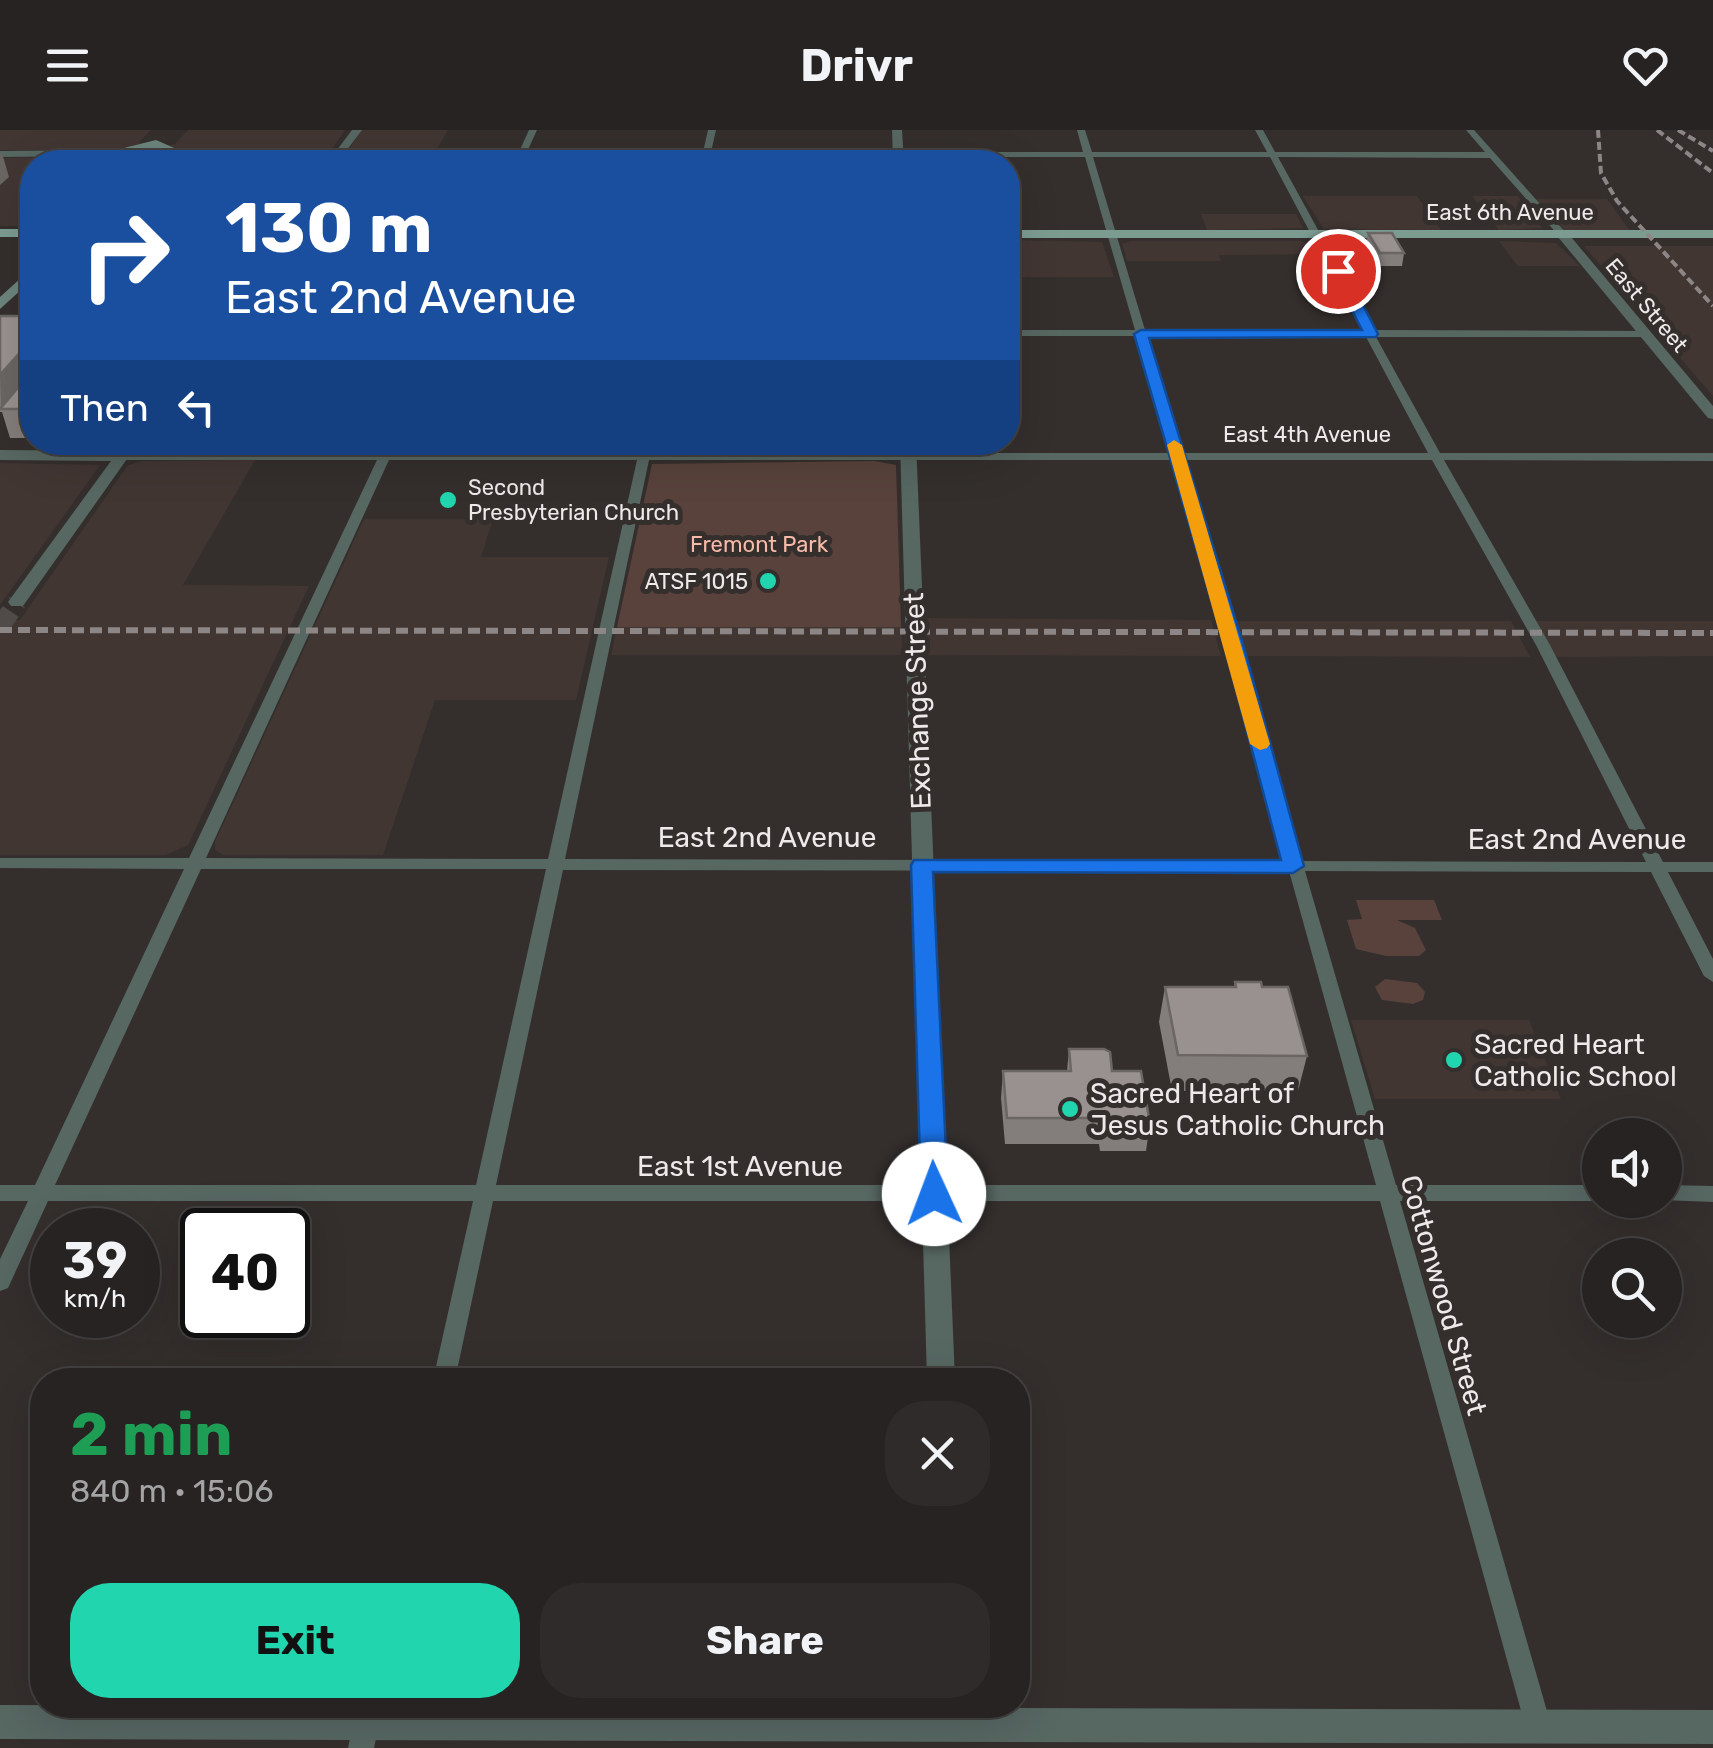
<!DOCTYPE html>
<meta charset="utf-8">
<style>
body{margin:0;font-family:Rubik,sans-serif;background:#2f2b2a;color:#f1f3f6;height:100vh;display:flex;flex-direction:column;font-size:38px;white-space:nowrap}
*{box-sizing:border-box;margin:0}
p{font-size:32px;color:#a4a4a5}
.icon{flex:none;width:55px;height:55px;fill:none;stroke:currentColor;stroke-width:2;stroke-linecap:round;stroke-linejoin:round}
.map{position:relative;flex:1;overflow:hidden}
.panel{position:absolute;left:30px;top:1238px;width:1000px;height:350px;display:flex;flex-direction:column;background:#272322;border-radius:40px;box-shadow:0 10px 40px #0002,0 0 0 2px #434040}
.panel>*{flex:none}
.top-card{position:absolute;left:20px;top:20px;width:1000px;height:305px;border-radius:40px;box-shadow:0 10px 40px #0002,0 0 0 2px #434040;background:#1a4fa0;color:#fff;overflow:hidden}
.buttons{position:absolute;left:1582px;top:988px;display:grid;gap:20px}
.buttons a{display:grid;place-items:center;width:100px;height:100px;border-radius:50%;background:#272322;box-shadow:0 10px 40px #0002,0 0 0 2px #434040;font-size:50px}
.speed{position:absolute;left:30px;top:1078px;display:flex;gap:20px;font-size:50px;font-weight:700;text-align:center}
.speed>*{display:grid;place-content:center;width:130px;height:130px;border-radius:50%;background:#272322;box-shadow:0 10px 40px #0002,0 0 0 2px #434040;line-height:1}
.speed small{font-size:25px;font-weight:400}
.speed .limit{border:5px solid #111;border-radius:15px;background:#fff;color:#111}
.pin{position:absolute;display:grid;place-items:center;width:85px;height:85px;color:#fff;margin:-42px;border:5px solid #fff;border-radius:50%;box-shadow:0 2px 10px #0007}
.me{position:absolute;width:110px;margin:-55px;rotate:358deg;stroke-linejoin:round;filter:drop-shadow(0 0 8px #0008)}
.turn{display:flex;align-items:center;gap:35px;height:210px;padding:0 40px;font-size:45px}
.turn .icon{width:130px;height:130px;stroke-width:2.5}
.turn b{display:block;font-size:70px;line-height:85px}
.then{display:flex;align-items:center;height:95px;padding:0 40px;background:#0003;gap:20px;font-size:38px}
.round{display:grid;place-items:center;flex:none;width:105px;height:105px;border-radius:40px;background:#2f2b2a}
.headline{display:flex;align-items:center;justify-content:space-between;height:170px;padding:0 40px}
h1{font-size:60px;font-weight:700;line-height:75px;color:#1e9e55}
.primary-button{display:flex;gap:20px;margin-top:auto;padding:20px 40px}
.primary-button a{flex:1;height:115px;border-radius:40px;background:#21d5af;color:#111;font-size:40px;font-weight:700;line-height:115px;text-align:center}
.primary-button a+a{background:#2f2b2a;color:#f1f3f6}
header{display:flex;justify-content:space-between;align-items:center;height:130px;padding:0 40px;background:#272322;font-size:45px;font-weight:700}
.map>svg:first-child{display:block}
</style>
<header><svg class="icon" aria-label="menu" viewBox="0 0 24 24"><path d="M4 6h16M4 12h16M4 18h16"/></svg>Drivr<svg class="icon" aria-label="heart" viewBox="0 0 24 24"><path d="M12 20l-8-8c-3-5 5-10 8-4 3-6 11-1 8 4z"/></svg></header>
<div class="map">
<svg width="1713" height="1618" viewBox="0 0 1713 1618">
<rect width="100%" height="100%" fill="#342f2d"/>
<!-- built -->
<g fill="#423633">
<polygon points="0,0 151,0 139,12 143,15 120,20 0,20"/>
<polygon points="188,0 345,0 332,19 326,20 178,22 166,16 175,14"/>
<polygon points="361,0 448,0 435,22 349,20"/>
<polygon points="115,26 128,31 32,32 32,96 0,96 0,28"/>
<polygon points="1303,66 1417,66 1441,100 1324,99"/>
<polygon points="1472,66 1518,66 1542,98 1499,100"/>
<polygon points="1534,69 1607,69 1630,101 1562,100"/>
<polygon points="1201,84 1296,84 1303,98 1207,100"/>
<polygon points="1008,110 1102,112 1114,147 1009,147"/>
<polygon points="1130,111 1300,111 1312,114 1317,124 1219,125 1221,131 1127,131 1122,114"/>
<polygon points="1499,111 1556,113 1580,136 1518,136"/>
<polygon points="1584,116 1713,116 1713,266"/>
<polygon points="255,330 183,455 309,456 188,715 166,725 0,725 0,491 20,490 128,335 143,331"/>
<polygon points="0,333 100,335 0,475"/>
<polygon points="364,389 493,389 481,427 609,427 576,570 435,570 383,725 223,725 215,720 215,712"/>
<polygon points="926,488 1211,490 1221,526 927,525"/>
<polygon points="1236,491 1511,491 1530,527 1247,526"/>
<polygon points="1536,491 1713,491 1713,526 1556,527"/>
<polygon points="617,497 901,497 903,525 611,525"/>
<polygon points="1351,890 1529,890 1561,969 1375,969"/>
</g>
<!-- green -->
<g fill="#59423c">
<polygon points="874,331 896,335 901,497 617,497 652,334"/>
<polygon points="1356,770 1434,770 1442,790 1397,790 1415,798 1426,820 1419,826 1386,826 1356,819 1347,790 1362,789"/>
<polygon points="1385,849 1417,853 1425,862 1423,870 1413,874 1382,870 1375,857"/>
</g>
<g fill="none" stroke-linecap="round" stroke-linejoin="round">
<!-- tertiary-tunnel -->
<polyline stroke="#504b49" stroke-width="19" stroke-dasharray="19 10" stroke-linecap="butt" points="0,497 17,472"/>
<!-- minor -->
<g fill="#576762" fill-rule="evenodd">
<path d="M529,0H537L527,22H703L708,0H716L711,22H1083L1077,0H1085L1092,22H1267L1255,0H1263L1275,22H1485L1466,0H1474L1565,102V106H1559L1490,28L1278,27L1373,200L1646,201L1651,204L1646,207H1376L1440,323H1713V331L1444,330L1550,515L1663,732H1713V742H1668L1713,829V852L1704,846L1651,742L1305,741L1396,1055H1600V1070H1603L1600,1071H1400L1551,1595L1547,1604L1538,1608L1529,1604L1525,1595L1380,1071H493L455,1250H433L473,1071H48L8,1158L0,1161V1129L28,1071H0V1055H35L184,739L0,738V728H189L377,330H122L116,326L118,323H380L385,312H397L392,323H639L641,312H653L651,323H1171L1137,206H1008V200H1135L1085,27H710L709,32H701L702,27H525L522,32H514L516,27H182L178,24L182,21L519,22ZM1093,27H1270L1362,200H1145ZM1147,206L1366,207L1428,323H1183ZM389,330H637L548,729L206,728ZM649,330H1173L1286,731L565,729ZM1185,330H1432L1536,515L1646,732L1302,731ZM201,739H546L476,1055H55ZM563,740L1289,741L1376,1055H496Z"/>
<polygon points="0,21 110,20 114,23 110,26 0,27"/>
<polygon points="1665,1055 1713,1056 1713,1072 1662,1070 1665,1070"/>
<polygon points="357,1575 383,1575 374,1618 348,1618"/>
</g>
<!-- tertiary -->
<g fill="#576762" fill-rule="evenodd">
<polygon points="352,0 362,0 338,32 328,32"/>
<polygon points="892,0 902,0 904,32 893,32"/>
<polygon points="1558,101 1566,101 1713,276 1713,289 1708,288 1558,107"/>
<polygon points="124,312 139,312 23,476 11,476 8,472 111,331 0,330 0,320 118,321"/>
<polygon points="900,312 916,312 955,1250 927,1250"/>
<polygon points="0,1575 1713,1580 1713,1614 0,1609"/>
</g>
<!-- secondary -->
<g fill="#6c857d" fill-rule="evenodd">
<polygon points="156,10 188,24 182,28 155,18 110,27 104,23"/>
<polygon points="32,138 32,150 0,179 0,167"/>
</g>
<!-- primary -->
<g fill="#7c9c92" fill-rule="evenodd">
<rect x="0" y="99" width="32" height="8"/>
<rect x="1008" y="100" width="705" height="8"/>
</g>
<!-- rail-far1 -->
<g stroke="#8c8786" stroke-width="4" stroke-dasharray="8 4" stroke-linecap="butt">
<polyline points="1598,0 1601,43 1617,71 1713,176"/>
<polyline points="1657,0 1713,43"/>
<polyline points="1678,0 1713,21"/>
</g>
<!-- rail -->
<polyline stroke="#8c8786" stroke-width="6" stroke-dasharray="12 6" stroke-linecap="butt" points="0,500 1713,503"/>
</g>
<!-- wall -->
<g fill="#837d7b">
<polygon points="1368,103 1404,123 1402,136 1378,136 1365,116"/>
<polygon points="0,186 32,186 32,308 10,308 2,282 0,282"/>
<polygon points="1235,852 1262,857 1307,926 1298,961 1172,961 1159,892 1165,857 1234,857"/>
<polygon points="1069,919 1112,941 1150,994 1146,1021 1100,1021 1099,1014 1005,1014 1001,968 1003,941 1067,941"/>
</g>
<!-- shaded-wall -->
<g fill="#6a6664">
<polygon points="2,23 9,47 0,55 0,25"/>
<polygon points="32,209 32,247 1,279 0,245"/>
</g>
<!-- building -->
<g fill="#98918f" stroke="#6a6664" stroke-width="2.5">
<polygon points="1368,103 1392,103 1404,123 1380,123"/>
<polygon points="0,186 32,186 32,209 0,245"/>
<polygon points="32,241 32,279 0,279"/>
<polygon points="1235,852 1261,852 1262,857 1288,857 1307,926 1178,925 1165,857 1236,857"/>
<polygon points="1069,919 1104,919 1110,922 1112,941 1141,941 1150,994 1104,994 1103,988 1007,988 1003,941 1071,941"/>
</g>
<!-- route -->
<polygon fill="#1a73e8" stroke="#114b97" stroke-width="2.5" points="1338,137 1345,141 1378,204 1376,207 1149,208 1243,514 1304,736 1293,743 933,742 948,1064 944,1071 925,1071 921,1064 911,735 914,730 1281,730 1224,514 1134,204 1141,200 1362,200 1332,141"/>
<!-- slow -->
<polygon fill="#f59e0b" points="1174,310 1182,315 1270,614 1267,618 1260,620 1250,614 1167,315"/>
<!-- markers -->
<g fill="#21d5af" stroke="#342f2d" stroke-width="4">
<circle cx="448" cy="370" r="10"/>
<circle cx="768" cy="451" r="10"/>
<circle cx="1454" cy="930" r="10"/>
<circle cx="1070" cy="979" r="10"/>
</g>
<g text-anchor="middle" stroke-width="10" stroke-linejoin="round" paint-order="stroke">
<!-- far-street labels -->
<g font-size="22" fill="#eeeae9" stroke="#342f2d">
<text x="1510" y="90">East 6th Avenue</text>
<text transform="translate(1647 175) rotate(50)" y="8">East Street</text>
<text x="1307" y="312">East 4th Avenue</text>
</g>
<!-- far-poi labels -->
<g font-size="22" fill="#eeeae9" stroke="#342f2d" text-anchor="start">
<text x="468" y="365">Second<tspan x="468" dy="25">Presbyterian Church</tspan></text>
<text x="748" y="459" text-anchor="end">ATSF 1015</text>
</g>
<!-- far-park labels -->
<g font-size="22" fill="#f7baa8" stroke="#342f2d">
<text x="759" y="422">Fremont Park</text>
</g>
<!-- street labels -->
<g font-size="28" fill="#eeeae9" stroke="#342f2d">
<text transform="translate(917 571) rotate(-92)" y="10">Exchange Street</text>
<text x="767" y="717">East 2nd Avenue</text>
<text x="1577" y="719">East 2nd Avenue</text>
<text x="740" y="1046">East 1st Avenue</text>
<text transform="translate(1444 1165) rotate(74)" y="10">Cottonwood Street</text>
</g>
<!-- poi labels -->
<g font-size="28" fill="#eeeae9" stroke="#342f2d" text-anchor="start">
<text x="1474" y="924">Sacred Heart<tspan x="1474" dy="32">Catholic School</tspan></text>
<text x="1090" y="973">Sacred Heart of<tspan x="1090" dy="32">Jesus Catholic Church</tspan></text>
</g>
</g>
</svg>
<div class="buttons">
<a><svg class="icon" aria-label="sound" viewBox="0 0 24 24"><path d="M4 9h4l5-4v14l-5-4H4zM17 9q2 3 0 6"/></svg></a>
<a><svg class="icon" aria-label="search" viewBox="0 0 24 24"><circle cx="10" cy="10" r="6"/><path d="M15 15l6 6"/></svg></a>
</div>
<div class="speed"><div>39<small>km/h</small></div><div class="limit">40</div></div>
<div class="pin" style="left:1338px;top:141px;background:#d93025"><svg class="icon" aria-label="arrive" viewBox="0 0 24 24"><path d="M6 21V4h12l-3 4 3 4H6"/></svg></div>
<svg class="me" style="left:934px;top:1064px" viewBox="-20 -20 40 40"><circle r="19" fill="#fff"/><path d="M0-13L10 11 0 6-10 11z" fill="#1a73e8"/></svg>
<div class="top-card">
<div class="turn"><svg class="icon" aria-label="right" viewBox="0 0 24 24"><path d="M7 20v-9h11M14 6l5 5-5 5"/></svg><div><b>130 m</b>East 2nd Avenue</div></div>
<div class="then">Then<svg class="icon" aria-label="left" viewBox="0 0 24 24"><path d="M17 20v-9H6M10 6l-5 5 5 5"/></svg></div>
</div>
<section class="panel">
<div class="headline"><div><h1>2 min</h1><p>840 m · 15:06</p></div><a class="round"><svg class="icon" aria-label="close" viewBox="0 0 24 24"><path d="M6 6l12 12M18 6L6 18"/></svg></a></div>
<div class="primary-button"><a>Exit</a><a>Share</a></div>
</section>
</div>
